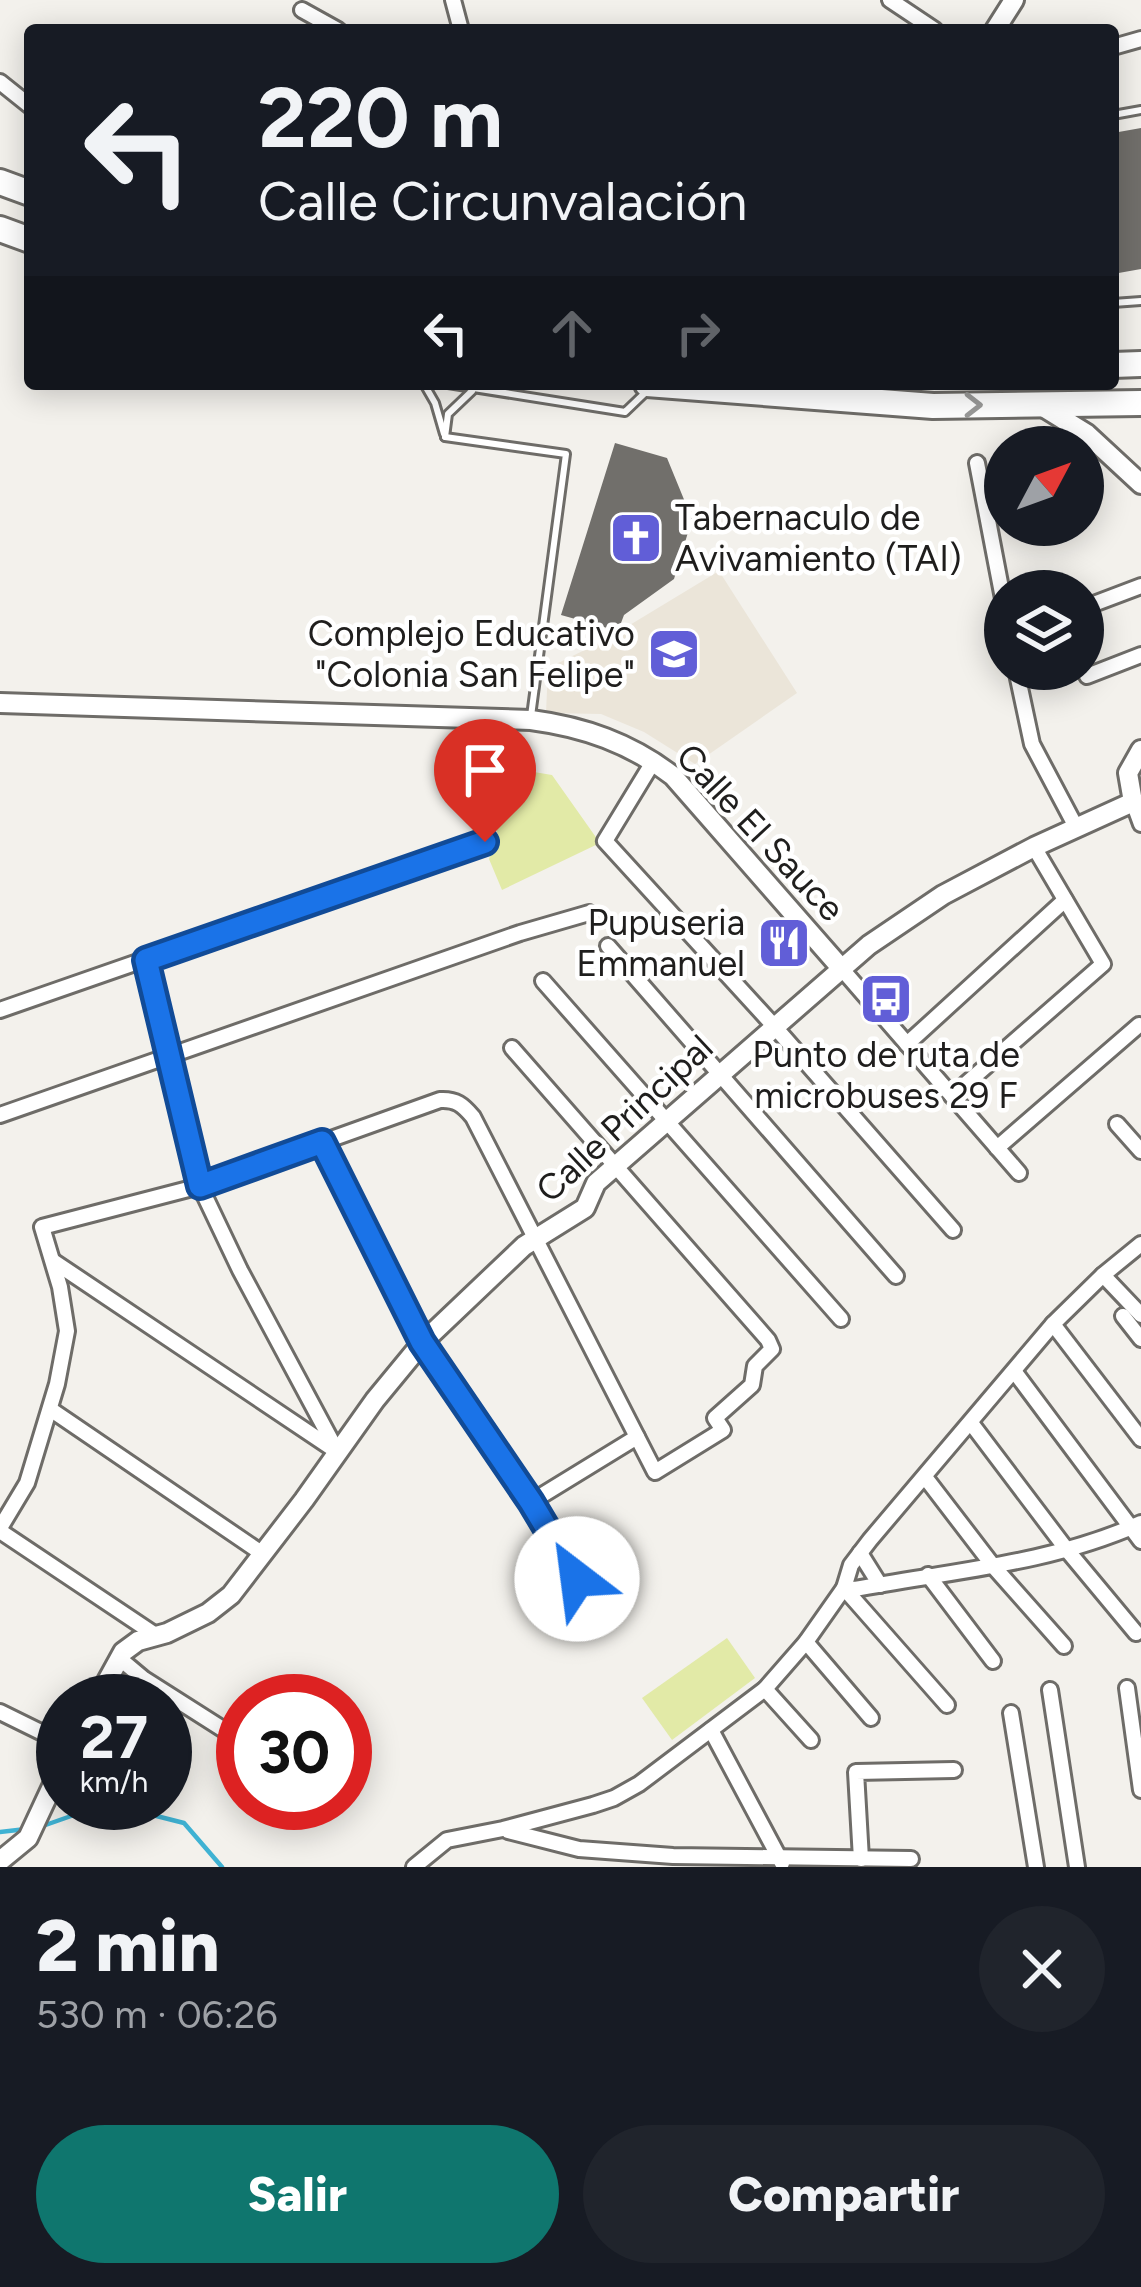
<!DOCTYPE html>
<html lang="es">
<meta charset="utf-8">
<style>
body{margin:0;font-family:Figtree,sans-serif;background:#20242c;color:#f1f3f6;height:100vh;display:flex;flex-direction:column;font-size:45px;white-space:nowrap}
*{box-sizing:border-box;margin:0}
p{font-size:39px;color:#9ea1a6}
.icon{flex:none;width:66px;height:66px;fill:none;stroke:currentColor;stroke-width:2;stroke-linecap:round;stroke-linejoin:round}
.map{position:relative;height:1867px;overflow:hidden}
.details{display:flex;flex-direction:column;background:#171b24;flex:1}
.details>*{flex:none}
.top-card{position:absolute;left:24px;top:24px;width:1095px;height:366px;border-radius:12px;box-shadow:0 6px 30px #0003;background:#171b24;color:#f1f3f6;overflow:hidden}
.needle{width:78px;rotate:49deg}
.controls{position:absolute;left:984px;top:426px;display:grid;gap:24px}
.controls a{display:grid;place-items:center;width:120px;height:120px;border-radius:50%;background:#171b24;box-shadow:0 6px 30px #0003;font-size:60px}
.speed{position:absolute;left:36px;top:1674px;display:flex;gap:24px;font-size:60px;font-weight:700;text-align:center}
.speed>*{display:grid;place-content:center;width:156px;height:156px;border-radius:50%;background:#171b24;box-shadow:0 6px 30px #0003;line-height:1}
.speed small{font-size:30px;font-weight:400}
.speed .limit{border:18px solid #d22;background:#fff;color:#111}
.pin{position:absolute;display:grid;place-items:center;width:102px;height:102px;color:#fff;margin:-123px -51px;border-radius:50% 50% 50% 0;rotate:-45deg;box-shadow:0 0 12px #0007}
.pin .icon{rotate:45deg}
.me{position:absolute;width:132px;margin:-66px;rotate:330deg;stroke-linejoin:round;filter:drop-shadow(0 0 9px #0008)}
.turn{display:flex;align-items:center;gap:42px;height:252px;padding:0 36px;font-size:54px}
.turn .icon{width:156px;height:156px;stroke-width:2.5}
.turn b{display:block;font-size:84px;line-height:102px}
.lanes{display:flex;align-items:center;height:114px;padding:0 36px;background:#0003;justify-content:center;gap:60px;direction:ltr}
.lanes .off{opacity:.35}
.round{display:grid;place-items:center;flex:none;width:126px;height:126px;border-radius:63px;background:#20242c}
.headline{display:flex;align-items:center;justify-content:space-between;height:204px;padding:0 36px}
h1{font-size:72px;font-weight:800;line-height:90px}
.action{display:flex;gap:24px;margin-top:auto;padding:24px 36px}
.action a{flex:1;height:138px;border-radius:72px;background:#0f766e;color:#fff;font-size:48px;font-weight:800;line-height:138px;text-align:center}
.action a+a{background:#20242c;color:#f1f3f6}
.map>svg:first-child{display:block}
</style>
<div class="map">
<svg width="1141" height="1867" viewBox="0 0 1141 1867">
<rect width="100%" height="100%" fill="#f3f1ec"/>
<!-- built -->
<polygon fill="#ebe5d9" points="719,571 797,693 695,764 644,732 601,714 546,713 548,668 605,640"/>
<!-- green -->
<g fill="#e2eaa7">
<polygon points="528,771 552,775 600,843 502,890 489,859 498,835 483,787"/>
<polygon points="727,1638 755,1678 672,1740 642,1698"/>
</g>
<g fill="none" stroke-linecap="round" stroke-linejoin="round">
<!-- stream -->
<g stroke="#3fb2d3" stroke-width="4.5">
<polyline points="37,1828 91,1809 125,1808 184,1823 222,1867"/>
<polyline points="0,1832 26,1829"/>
</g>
</g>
<!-- building -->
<g fill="#716f6b">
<polygon points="1141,128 1141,269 1113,274 1113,133"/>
<polygon points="615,443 667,458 692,519 674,579 624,615 618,631 561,615"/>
</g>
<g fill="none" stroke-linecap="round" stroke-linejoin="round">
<!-- lane casing -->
<g stroke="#6e6c68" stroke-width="12">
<g id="lane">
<polyline points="1113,115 1141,110"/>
<polyline points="1113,303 1141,301"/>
<polyline points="424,384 435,403 444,434"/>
<polyline points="448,384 625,412 649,389"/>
<polyline points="445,437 566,454 531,716"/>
<polyline points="445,437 448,414 472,391"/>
</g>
</g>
<!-- street casing -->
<g stroke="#6e6c68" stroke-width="20">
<g id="street">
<polyline points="453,0 461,30"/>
<polyline points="890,0 935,30"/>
<polyline points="302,10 338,30"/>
<polyline points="1113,47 1141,39"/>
<polyline points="0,82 30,106"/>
<polyline points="977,463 1005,609"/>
<polyline points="1083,608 1141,586"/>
<polyline points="1016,669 1032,744 1076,827"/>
<polyline points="1087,676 1141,655"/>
<polyline points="653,762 605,841 774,1026 953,1230"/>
<polyline points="1133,802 1141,824"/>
<polyline points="608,946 896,1276"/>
<polyline points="146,960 200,1186 240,1270 337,1451"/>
<polyline points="841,968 1019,1173"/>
<polyline points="543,981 841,1319"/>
<polyline points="0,1010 485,841"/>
<polyline points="907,1044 1065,900"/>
<polyline points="952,1096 1103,964 1034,847"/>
<polyline points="0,1115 520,933 589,913"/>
<polyline points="1117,1124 1141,1151"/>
<polyline points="322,1143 422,1343 577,1574 574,1582 546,1600"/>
<polyline points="997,1148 1139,1025"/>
<polyline points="53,1261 333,1449"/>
<polyline points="1103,1275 1141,1315"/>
<polyline points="1123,1316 1141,1339"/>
<polyline points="1053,1324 1141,1439"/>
<polyline points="1014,1371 1141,1541"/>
<polyline points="50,1409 263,1554"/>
<polyline points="971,1423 1067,1550 1136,1633"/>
<polyline points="925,1477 994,1567 1064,1646"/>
<polyline points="531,1502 637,1437"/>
<path d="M0,1528L27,1483L57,1384L67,1331L60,1287L42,1227L200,1186L440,1100C456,1099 463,1105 473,1117L655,1472L723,1430L715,1418L752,1385L755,1366L772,1349L768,1340L512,1048"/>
<polyline points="0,1531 154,1634"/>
<polyline points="860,1553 880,1585"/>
<polyline points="928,1575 993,1661"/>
<polyline points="806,1642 871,1718"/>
<polyline points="119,1658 144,1679 243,1742"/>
<polyline points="1127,1688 1141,1790"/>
<polyline points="765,1689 811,1740"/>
<polyline points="1050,1690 1077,1867"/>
<polyline points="947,1705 844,1588 851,1565 870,1540 1053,1324 1103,1275 1141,1244"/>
<polyline points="0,1712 63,1743"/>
<polyline points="1011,1713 1036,1867"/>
<polyline points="711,1730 782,1863"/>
<polyline points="508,1831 579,1849 673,1856 911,1859"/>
<polyline points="861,1859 856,1772 954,1770"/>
<path d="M414,1867L447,1840L503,1829L593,1805L614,1798L639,1784L765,1689L806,1642L844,1588L855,1589C951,1571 1050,1564 1141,1523"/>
</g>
</g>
<!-- secondary casing -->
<g stroke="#6e6c68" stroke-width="24">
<g id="secondary">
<polyline points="995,30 1014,0"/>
<polyline points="1040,405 1087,434 1141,484"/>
<path d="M0,703L531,720C584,727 630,743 673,776L841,968"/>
<polyline points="96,1701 123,1652 138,1641 167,1633 208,1613 231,1595 304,1500 375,1400 422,1343 524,1246 585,1208 596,1183 869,945 943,895 1034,847 1133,802 1128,773 1141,750"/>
<polyline points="0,1861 28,1838 63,1763"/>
</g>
</g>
<!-- highway casing -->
<g stroke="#6e6c68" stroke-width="30">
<g id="highway">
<polyline points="0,182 30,193"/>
<polyline points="0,229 30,240"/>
<polyline points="1113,365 1141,364"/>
<polyline points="647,384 933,406 1141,403"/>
</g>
</g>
<!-- lane -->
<use href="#lane" stroke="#fff" stroke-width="6"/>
<!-- street -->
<use href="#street" stroke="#fff" stroke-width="14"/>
<!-- secondary -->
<use href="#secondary" stroke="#fff" stroke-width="18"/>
<!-- highway -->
<use href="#highway" stroke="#fff" stroke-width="24"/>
</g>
<!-- one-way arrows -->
<defs><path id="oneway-chevron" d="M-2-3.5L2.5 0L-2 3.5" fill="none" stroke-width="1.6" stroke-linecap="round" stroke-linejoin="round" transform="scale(3)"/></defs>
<use stroke="#9a9a99" href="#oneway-chevron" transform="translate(973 405)"/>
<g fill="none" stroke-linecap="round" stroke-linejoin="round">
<!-- route casing -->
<g stroke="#114b97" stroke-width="30">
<polyline id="route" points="485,842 146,960 200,1186 322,1142 422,1342 531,1502 577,1579"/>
</g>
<!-- route -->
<use href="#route" stroke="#1a73e8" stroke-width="21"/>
</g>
<!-- icons -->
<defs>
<g id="church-square" transform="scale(2.7)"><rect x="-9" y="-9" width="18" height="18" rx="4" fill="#615ed7" stroke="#fff"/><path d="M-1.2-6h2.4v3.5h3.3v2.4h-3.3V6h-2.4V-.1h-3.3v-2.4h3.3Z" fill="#fff"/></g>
<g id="university-square" transform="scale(2.7)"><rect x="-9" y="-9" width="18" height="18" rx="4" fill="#615ed7" stroke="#fff"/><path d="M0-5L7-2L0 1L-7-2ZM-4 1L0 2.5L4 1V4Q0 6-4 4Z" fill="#fff"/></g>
<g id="restaurant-square" transform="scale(2.7)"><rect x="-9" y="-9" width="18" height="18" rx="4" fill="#615ed7" stroke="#fff"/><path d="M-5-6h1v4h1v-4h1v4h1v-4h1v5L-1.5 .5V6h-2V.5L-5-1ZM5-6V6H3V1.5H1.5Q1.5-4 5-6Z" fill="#fff"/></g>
<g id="bus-square" transform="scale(2.7)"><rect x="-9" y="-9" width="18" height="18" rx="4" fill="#615ed7" stroke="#fff"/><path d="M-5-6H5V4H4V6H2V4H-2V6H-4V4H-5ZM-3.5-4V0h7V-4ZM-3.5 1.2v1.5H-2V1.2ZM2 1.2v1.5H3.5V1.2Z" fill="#fff"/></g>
</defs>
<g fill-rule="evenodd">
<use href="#church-square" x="636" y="538"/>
<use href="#university-square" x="674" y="654"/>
<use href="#restaurant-square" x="784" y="943"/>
<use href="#bus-square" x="886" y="999"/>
</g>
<g text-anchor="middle" stroke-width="9" stroke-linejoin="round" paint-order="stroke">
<!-- poi labels -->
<g font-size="36" fill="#1f1e1d" stroke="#fff" text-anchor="end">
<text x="675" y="530" text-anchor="start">Tabernaculo de<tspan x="675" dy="41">Avivamiento (TAI)</tspan></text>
<text x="635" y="646">Complejo Educativo<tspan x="635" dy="41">"Colonia San Felipe"</tspan></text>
<text x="745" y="935">Pupuseria<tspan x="745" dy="41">Emmanuel</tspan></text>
<text x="886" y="1067" text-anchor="middle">Punto de ruta de<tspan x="886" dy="41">microbuses 29 F</tspan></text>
</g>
<!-- street labels -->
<g font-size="36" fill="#1f1e1d" stroke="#fff">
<text transform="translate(761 832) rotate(47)" y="13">Calle El Sauce</text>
<text transform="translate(624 1118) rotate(-43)" y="13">Calle Principal</text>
</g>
</g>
</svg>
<div class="controls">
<a><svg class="needle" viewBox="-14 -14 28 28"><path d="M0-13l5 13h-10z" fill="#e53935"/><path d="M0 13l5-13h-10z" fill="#9ea1a6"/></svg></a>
<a><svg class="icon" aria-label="layers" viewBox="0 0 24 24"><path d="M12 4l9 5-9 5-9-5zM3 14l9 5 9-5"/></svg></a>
</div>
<div class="speed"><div>27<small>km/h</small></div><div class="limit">30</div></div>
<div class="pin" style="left:485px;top:842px;background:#d93025"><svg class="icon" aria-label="arrive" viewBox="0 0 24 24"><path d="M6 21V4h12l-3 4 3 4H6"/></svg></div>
<svg class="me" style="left:577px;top:1579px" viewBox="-20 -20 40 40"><circle r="19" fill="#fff"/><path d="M0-13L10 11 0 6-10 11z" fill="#1a73e8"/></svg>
<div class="top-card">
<div class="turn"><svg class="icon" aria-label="left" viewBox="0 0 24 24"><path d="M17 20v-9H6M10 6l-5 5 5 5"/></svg><div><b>220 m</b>Calle Circunvalación</div></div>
<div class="lanes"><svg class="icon" aria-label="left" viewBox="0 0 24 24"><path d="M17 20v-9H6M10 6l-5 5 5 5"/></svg><svg class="icon off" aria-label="ahead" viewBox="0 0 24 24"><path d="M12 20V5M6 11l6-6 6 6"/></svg><svg class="icon off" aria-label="right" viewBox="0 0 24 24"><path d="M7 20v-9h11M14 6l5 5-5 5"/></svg></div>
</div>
</div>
<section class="details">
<div class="headline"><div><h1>2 min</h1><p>530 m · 06:26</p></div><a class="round"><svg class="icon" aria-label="close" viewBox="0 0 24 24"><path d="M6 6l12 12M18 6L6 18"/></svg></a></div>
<div class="action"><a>Salir</a><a>Compartir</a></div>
</section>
